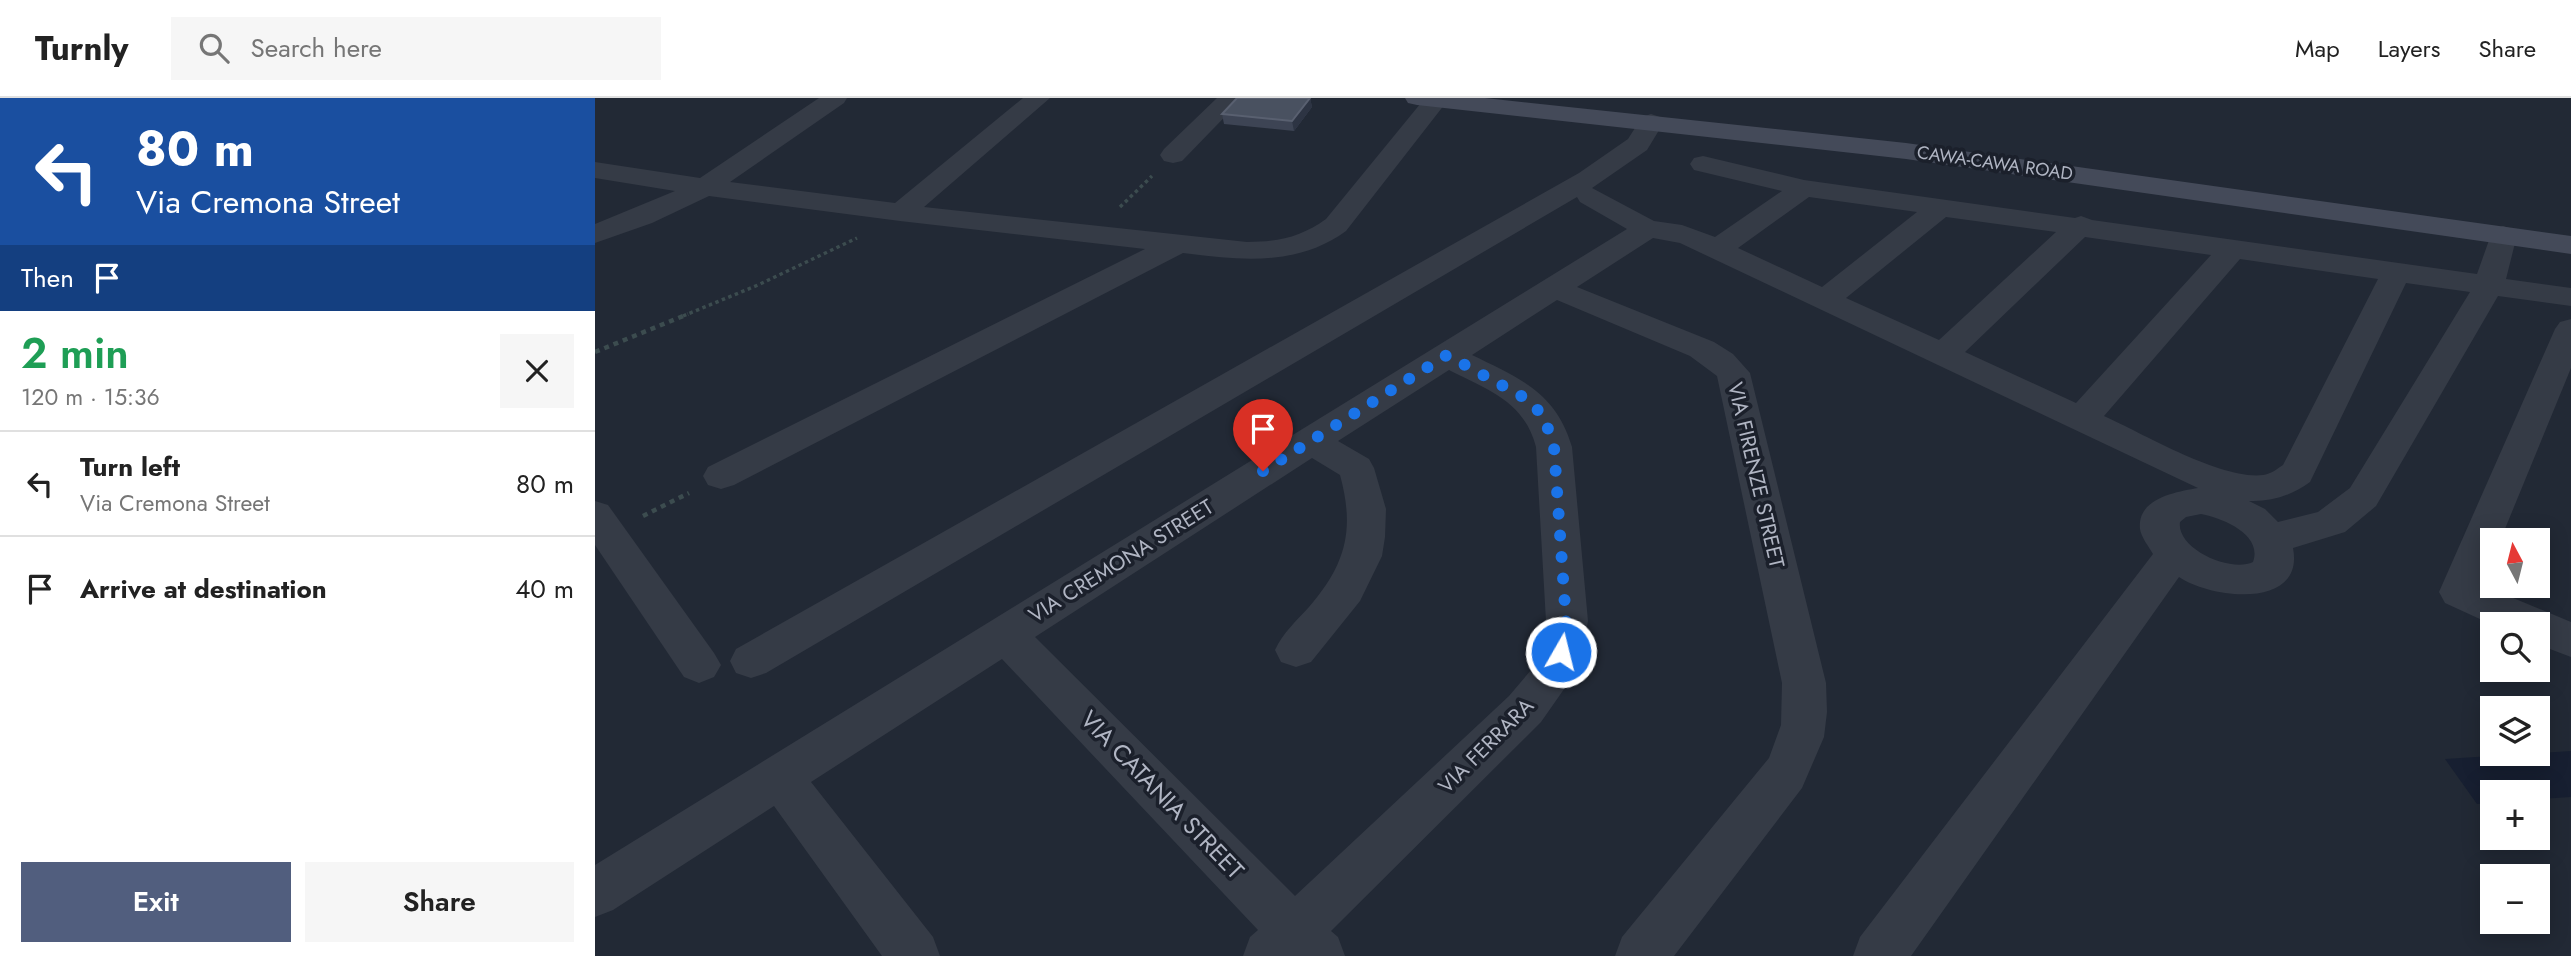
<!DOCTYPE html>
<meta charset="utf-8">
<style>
body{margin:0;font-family:Jost,sans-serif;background:#f6f6f6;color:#222;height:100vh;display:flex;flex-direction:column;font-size:26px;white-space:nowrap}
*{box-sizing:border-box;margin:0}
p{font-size:23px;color:#767676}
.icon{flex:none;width:38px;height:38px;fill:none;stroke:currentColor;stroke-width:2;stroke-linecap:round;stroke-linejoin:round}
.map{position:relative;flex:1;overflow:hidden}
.sheet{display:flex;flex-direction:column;background:#fff;width:595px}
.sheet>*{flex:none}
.hud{background:#1a4fa0;color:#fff;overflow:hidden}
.needle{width:46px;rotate:353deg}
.tools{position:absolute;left:1885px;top:430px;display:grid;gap:14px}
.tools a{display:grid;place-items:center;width:70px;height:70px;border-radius:0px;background:#fff;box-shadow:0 4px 18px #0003;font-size:35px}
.pin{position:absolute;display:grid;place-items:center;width:60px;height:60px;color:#fff;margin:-72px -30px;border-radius:50% 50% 50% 0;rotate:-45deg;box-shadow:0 0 7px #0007}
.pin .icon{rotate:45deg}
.me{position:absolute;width:77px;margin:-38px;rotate:8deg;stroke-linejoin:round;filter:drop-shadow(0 0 5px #0008)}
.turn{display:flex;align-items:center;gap:24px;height:147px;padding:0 21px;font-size:32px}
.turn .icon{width:91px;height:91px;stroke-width:2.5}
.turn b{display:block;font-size:49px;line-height:60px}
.then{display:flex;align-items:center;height:66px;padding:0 21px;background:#0003;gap:14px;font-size:26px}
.round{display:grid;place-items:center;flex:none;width:74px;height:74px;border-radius:0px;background:#f6f6f6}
.head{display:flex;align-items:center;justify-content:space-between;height:119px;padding:0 21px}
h1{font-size:42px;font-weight:600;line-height:52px;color:#1e9e55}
.primary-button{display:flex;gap:14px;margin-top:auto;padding:14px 21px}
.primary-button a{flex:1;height:80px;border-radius:0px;background:#515e7e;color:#fff;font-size:28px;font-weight:600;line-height:80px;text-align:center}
.primary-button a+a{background:#f6f6f6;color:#222}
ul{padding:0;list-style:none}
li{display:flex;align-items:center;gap:21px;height:105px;padding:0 21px;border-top:2px solid #e0e0e0}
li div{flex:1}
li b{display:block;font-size:26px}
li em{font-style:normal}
header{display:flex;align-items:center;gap:42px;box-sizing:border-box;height:98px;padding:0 35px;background:#fff;border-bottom:2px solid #e0e0e0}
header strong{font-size:33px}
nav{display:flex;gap:38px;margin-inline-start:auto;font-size:24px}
.search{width:490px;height:63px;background:#f6f6f6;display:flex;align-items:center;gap:18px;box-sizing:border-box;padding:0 24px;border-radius:0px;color:#767676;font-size:26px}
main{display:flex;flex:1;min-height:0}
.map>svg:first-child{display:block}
</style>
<header>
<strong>Turnly</strong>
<div class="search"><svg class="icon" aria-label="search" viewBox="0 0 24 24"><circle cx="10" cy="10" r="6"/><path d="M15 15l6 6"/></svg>Search here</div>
<nav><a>Map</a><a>Layers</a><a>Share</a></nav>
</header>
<main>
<section class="sheet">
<div class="hud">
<div class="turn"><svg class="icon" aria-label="left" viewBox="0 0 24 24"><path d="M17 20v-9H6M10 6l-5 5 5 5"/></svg><div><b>80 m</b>Via Cremona Street</div></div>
<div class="then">Then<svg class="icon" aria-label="arrive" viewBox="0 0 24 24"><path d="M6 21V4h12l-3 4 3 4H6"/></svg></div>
</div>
<div class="head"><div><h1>2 min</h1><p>120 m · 15:36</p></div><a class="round"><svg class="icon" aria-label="close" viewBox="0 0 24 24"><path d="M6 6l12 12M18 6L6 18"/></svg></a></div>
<ul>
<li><svg class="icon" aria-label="left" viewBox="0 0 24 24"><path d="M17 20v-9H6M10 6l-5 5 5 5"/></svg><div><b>Turn left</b><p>Via Cremona Street</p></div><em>80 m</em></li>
<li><svg class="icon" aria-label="arrive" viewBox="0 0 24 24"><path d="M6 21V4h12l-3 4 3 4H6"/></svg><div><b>Arrive at destination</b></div><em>40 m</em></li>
</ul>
<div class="primary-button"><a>Exit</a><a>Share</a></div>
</section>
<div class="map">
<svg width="1976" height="858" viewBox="0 0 1976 858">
<rect width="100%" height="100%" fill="#222935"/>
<!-- water -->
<polygon fill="#171f31" points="1976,653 1976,699 1943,701 1942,695 1897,695 1897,705 1882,706 1850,661"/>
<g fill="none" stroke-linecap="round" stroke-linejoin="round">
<!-- path-far1 -->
<g stroke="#3c4c4f" stroke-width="3.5" stroke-dasharray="3.5 3.5" stroke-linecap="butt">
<polyline points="525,109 557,78"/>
<polyline points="88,218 163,187 262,140"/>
</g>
<!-- path -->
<g stroke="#3c4c4f" stroke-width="4.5" stroke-dasharray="5 5" stroke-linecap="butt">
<polyline points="0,254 93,216"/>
<polyline points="48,418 94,395"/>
</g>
<!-- street -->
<g fill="#353b46" fill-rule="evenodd">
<path d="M224,0H252L249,5L135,84L300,105L428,0H455L329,109L652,144C683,144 706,139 731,121L830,0L853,2L751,133C702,169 644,162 588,155L139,387L126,391L113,387L108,378L113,369L550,151L305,123L114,98L57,125L0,145V126L80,93L0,80V64L105,80Z"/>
<polygon points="622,0 648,0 587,63 578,65 569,63 565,57 569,51"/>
<path d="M1056,16L1065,19L1069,24L1052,52L997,90L1059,123L1087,127L1120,139L1187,93L1099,72L1095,66L1099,60L1108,58L1209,82L1480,120L1486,118L1497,122L1882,176L1898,131L1908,128L1918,131L1922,137L1911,181L1976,190V208L1903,198L1781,408L1750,434L1698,450C1710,512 1616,501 1584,479L1316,858H1258L1265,839L1558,456C1554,449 1546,439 1545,431C1542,400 1581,394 1603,390L1085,145L1058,140L982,189L1119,244L1138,256L1155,275L1231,585L1232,614L1229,639L1207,690L1079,858H1020L1027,839L1174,660L1186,627L1187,585L1122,278L1095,258L962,202L877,257C924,280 961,294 977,349L993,523L987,554L974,584L946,624L736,833L743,839L750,858H648L655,839L663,832L407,561L216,684L338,839L345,858H287L179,708L18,812L0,819V767L1032,131L985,104L982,99L171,575L156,580L141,575L135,563L141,551L984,75L1033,41L1047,19ZM1214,99L1322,114L1227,189L1143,150ZM1351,119L1461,134L1344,242L1251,200ZM1490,139L1616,157L1481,305L1370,254ZM1645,161L1783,181L1688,367C1682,371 1676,376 1668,377C1626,382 1549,336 1509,318ZM1811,185L1875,194L1755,390L1723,414L1683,424L1670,411L1654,403C1677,404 1697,397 1715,384ZM854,272C893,292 929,303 941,349L951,523L945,554L936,572L914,598L700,798L440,539L717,360L745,377C760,432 751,466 714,509C701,523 688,535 680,552L686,564L701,569L716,564L765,503L787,458L790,439L791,411L779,370L774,361L743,343ZM1606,416C1627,420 1668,436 1658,464C1636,475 1581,451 1585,424L1591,419Z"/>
<polygon points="1976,221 1976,270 1905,443 1897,443 1897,463 1887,487 1976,524 1976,559 1942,546 1942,527 1898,527 1850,505 1844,494 1960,231 1965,224"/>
<polygon points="0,403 13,407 119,555 126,567 119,579 104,585 89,579 0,447"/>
</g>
<!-- secondary -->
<polygon fill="#444a59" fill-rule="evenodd" points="810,0 890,0 1311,45 1976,138 1976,156 1311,61 822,7 813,5"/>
</g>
<!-- wall -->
<polygon fill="#3d4454" points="715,0 717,9 699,33 629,26 627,16"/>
<!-- shaded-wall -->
<polygon fill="#2d3443" points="715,0 717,9 699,33 697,23"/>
<!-- building -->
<polygon fill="#495160" stroke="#596070" stroke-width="2" points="642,0 715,0 697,23 627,16"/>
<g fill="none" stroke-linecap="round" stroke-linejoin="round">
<!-- route -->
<polyline stroke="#1a73e8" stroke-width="12" stroke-dasharray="0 21.6" points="668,373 852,257 928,299 947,316 952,328 959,349 971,523 966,554"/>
</g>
<g text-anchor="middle" stroke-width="7" stroke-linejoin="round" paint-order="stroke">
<!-- far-street labels -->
<g font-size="18" fill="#b0b5c3" stroke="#1b202b">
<text transform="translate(1400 65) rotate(8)" y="6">CAWA-CAWA ROAD</text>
</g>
<!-- street labels -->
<g font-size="21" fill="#b0b5c3" stroke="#1b202b">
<text transform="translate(1161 377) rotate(77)" y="7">VIA FIRENZE STREET</text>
<text transform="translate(526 463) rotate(-32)" y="7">VIA CREMONA STREET</text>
<text transform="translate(891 648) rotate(-45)" y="7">VIA FERRARA</text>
</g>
<!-- near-street labels -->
<g font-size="24" fill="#b0b5c3" stroke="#1b202b">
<text transform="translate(567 697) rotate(46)" y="8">VIA CATANIA STREET</text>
</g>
</g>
</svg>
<div class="tools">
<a><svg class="needle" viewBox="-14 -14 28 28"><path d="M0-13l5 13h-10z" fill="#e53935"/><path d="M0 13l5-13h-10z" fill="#767676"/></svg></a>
<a><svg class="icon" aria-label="search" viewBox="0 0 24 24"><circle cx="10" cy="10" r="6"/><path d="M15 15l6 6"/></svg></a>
<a><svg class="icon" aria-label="layers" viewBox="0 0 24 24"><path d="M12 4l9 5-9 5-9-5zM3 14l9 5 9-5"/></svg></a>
<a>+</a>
<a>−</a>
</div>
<div class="pin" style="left:668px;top:373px;background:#d93025"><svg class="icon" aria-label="arrive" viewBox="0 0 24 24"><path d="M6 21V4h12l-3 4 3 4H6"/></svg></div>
<svg class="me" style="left:966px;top:554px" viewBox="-20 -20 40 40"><circle r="17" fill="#1a73e8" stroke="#fff" stroke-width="3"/><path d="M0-11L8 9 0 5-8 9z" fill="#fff"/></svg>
</div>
</main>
